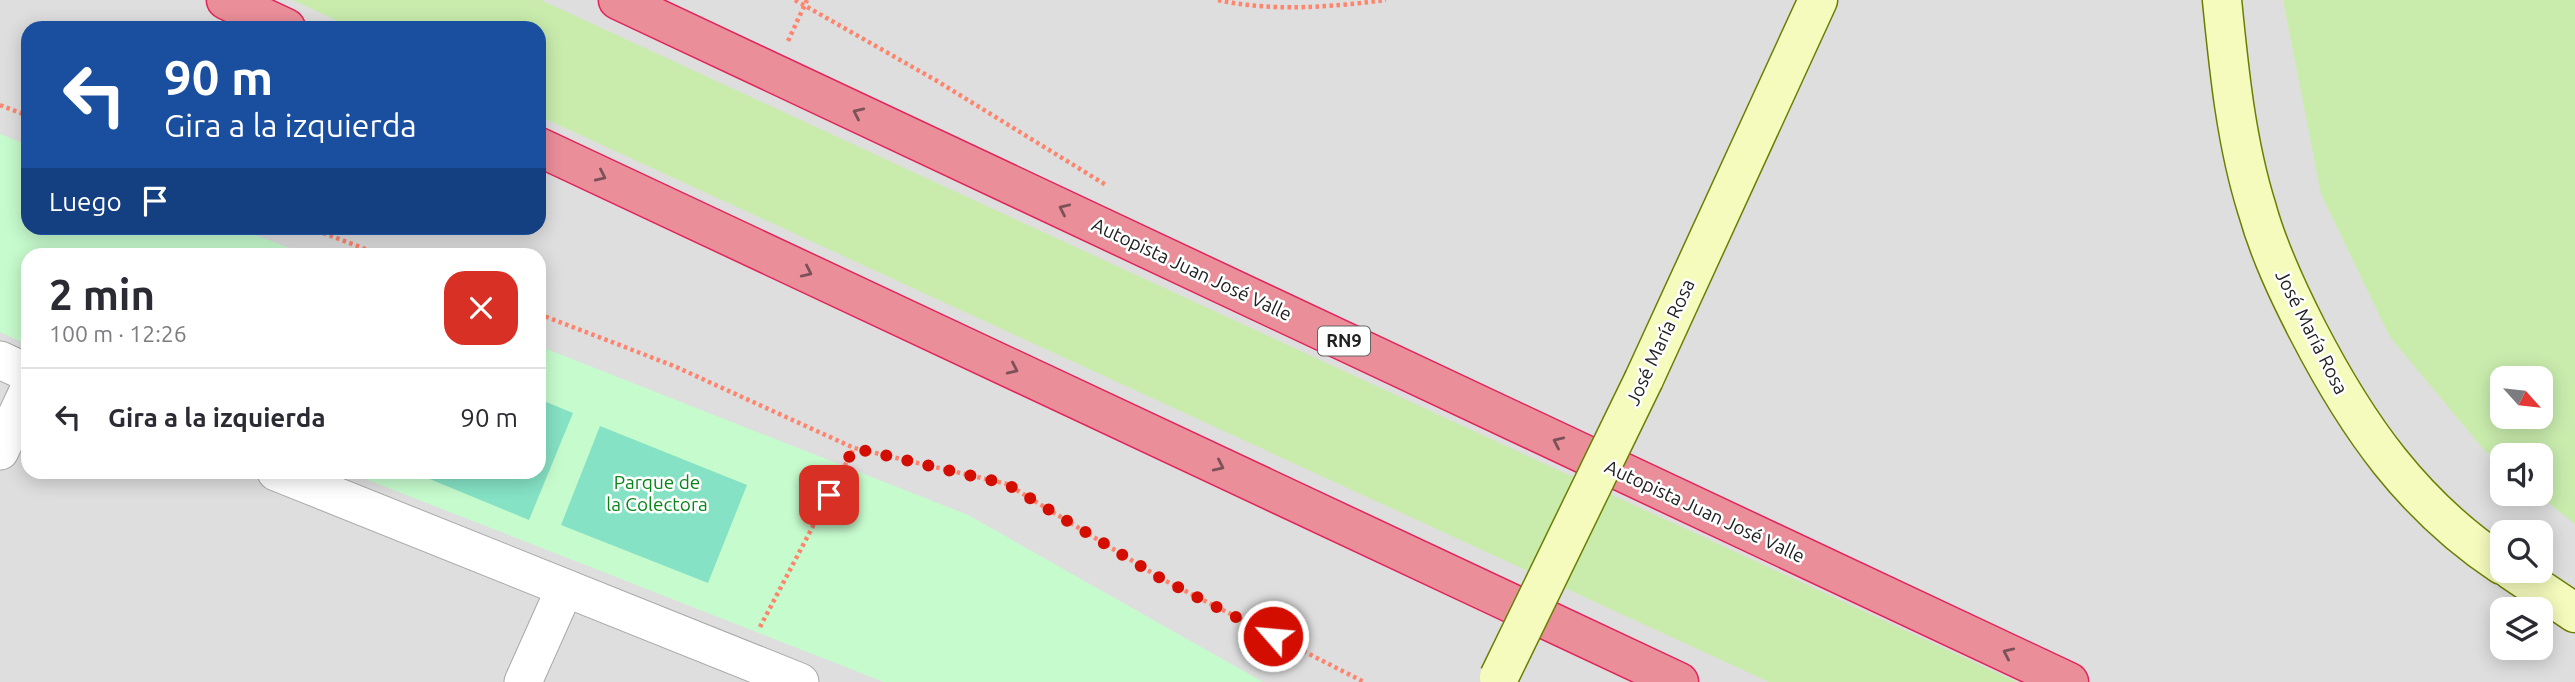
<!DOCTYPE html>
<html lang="es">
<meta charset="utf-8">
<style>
body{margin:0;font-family:Ubuntu,sans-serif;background:#f7f7f7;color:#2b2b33;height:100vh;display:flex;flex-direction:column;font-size:26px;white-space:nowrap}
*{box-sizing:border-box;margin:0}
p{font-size:23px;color:#7c7c81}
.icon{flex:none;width:38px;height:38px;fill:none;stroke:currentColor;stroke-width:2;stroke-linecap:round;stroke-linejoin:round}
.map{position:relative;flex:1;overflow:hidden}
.panel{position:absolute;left:21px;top:248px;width:525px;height:231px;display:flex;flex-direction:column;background:#fff;border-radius:21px;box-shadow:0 4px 18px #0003}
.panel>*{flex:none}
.hud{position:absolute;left:21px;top:21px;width:525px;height:214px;border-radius:21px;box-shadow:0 4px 18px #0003;background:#1a4fa0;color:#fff;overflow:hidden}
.needle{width:46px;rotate:117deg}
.fabs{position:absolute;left:2490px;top:366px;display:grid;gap:14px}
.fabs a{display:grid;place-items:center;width:63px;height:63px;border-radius:14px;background:#fff;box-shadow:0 4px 18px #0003;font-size:35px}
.pin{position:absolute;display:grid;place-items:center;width:60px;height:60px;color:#fff;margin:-30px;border-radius:14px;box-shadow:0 4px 10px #0006}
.me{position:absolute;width:77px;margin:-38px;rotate:297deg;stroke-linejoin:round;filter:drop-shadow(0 0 5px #0008)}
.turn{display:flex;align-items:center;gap:24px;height:147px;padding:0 28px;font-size:32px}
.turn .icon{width:91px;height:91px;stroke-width:2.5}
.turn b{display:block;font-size:49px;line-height:60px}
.then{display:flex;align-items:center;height:66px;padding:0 28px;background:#0003;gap:14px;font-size:26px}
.round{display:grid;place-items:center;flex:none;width:74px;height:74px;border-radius:21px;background:#f7f7f7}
.head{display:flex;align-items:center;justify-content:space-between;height:119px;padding:0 28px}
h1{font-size:42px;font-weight:700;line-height:52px}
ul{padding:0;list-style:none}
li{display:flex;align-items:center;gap:21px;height:98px;padding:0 28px;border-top:2px solid #e1e1e2}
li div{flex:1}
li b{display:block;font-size:26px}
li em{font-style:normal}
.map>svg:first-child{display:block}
</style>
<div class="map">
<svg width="2575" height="682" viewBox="0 0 2575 682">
<rect width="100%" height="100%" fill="#f2efe8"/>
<!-- residential -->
<path fill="#dfdede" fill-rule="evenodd" d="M0,0H2575V682H0ZM28,28H539V228H28ZM28,256H539V472H28ZM2502,378H2541V416H2502ZM2502,455H2541V494H2502ZM2502,532H2541V570H2502ZM2502,609H2541V648H2502Z"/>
<!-- grass -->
<g fill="#c9ecad" fill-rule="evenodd">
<polygon points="293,0 541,0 2017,682 1769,682 539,116 539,28 352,28"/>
<path d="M2283,0H2575V524L2537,494H2541V455H2502V465L2484,450L2390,337L2321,194ZM2502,378H2541V416H2502Z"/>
</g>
<!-- park -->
<g fill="#c6fbcd">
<polygon points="0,134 28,145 28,228 237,228 308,255 28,256 28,345 0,332"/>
<polygon points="539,346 968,515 1263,682 884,682 350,473 539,472"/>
</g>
<!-- pitch -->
<g fill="#85e2c4">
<polygon points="539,399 573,413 529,520 415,473 539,472"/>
<polygon points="600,426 747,485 708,583 561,525"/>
</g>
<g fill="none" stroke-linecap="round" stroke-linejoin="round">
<!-- minor casing -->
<g stroke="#a8a8a8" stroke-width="39">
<g id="minor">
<polyline points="0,360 28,373"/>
<polyline points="0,451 28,391"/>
<polyline points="276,472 800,682"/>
<polyline points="523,682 565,588"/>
</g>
</g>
<!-- secondary casing -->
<g stroke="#6a7f02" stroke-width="41">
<g id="secondary">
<path d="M2222,0C2229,70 2236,142 2257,209C2269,252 2288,292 2308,331C2357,426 2412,505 2502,565"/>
<polyline points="1644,379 1818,0"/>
<polyline points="2511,570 2575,613"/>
</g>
</g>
<!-- motorway casing -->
<g stroke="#e1245a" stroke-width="41">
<g id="motorway">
<polyline points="226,0 286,28"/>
<polyline points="618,0 2069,682"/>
<polyline points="539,147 1679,682"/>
</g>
</g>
<!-- path -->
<g stroke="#fe856d" stroke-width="4.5" stroke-dasharray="3.5 3.5" stroke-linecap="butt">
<polyline points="795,0 937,81 1106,185"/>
<path d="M1218,0C1271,12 1332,7 1386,0"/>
<polyline points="788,41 807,0"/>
<polyline points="0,105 28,116"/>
<polyline points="310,228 384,256"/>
<polyline points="539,314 674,366 854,448 1007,484 1162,579 1364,682"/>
<polyline points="760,627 854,448"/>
</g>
<!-- minor -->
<use href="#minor" stroke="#fff" stroke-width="37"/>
<!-- secondary -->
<use href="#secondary" stroke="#f5fbbc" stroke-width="38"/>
<!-- motorway -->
<use href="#motorway" stroke="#ea8f9a" stroke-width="38"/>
<!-- secondary-bridge casing -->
<g stroke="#6a7f02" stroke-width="41" stroke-linecap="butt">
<polyline id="secondary-bridge" points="1499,677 1644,379"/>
</g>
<!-- secondary-bridge -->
<use href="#secondary-bridge" stroke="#f5fbbc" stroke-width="38"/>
</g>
<!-- one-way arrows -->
<defs><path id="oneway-chevron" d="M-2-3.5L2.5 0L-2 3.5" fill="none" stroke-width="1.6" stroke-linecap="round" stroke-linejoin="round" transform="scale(1.75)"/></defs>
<g stroke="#7b5257">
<use href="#oneway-chevron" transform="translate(858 113) rotate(-155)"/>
<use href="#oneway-chevron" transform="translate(601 176) rotate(25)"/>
<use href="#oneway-chevron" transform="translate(1064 209) rotate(-155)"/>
<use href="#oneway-chevron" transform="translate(807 272) rotate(25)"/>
<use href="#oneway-chevron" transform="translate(1013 369) rotate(25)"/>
<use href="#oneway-chevron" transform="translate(1558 442) rotate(-155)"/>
<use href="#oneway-chevron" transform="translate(1219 466) rotate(25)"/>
<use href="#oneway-chevron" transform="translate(2008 653) rotate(-155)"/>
</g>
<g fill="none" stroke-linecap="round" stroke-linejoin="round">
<!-- route -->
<polyline stroke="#d30d00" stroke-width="12" stroke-dasharray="0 21.6" points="829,495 854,448 1007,484 1162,579 1273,636"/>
</g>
<g text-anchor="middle" stroke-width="5" stroke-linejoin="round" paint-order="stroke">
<!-- shield labels -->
<rect fill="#fff" stroke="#646464" stroke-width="2" x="1318" y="326.5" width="52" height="29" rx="5"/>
<g font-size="18" font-weight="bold" fill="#212121">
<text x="1344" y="347">RN9</text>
</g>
<!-- street labels -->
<g font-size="19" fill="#212121" stroke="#fff">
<text transform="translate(1192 269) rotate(25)" y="7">Autopista Juan José Valle</text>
<text transform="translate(2312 332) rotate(63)" y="7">José María Rosa</text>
<text transform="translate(1660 342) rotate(-65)" y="7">José María Rosa</text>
<text transform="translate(1705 511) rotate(25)" y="7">Autopista Juan José Valle</text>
</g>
<!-- park labels -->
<g font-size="19" fill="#09861b" stroke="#fff">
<text x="657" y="489">Parque de<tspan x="657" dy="22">la Colectora</tspan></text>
</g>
</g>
</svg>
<div class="fabs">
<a><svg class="needle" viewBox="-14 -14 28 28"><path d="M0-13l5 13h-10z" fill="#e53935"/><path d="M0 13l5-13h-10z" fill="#7c7c81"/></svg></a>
<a><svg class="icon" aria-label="sound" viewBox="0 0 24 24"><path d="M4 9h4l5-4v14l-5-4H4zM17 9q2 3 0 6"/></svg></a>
<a><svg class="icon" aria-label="search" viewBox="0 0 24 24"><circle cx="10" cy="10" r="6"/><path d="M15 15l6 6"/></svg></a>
<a><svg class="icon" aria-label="layers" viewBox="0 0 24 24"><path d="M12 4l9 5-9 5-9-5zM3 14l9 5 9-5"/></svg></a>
</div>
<div class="pin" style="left:829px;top:495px;background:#d93025"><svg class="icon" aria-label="arrive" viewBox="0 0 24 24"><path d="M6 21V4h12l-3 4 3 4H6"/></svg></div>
<svg class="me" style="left:1273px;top:636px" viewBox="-20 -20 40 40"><circle r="17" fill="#d30d00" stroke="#fff" stroke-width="3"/><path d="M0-11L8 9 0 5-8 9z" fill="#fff"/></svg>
<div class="hud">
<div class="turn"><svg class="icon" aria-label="left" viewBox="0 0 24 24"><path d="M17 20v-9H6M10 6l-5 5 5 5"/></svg><div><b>90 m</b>Gira a la izquierda</div></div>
<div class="then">Luego<svg class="icon" aria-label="arrive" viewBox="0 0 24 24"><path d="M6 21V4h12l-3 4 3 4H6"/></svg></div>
</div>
<section class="panel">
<div class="head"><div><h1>2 min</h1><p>100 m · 12:26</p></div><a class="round" style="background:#d93025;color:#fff"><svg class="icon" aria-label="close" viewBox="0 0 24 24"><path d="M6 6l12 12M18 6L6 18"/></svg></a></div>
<ul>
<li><svg class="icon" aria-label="left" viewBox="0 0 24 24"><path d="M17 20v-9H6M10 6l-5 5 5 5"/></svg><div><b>Gira a la izquierda</b></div><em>90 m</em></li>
</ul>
</section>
</div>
